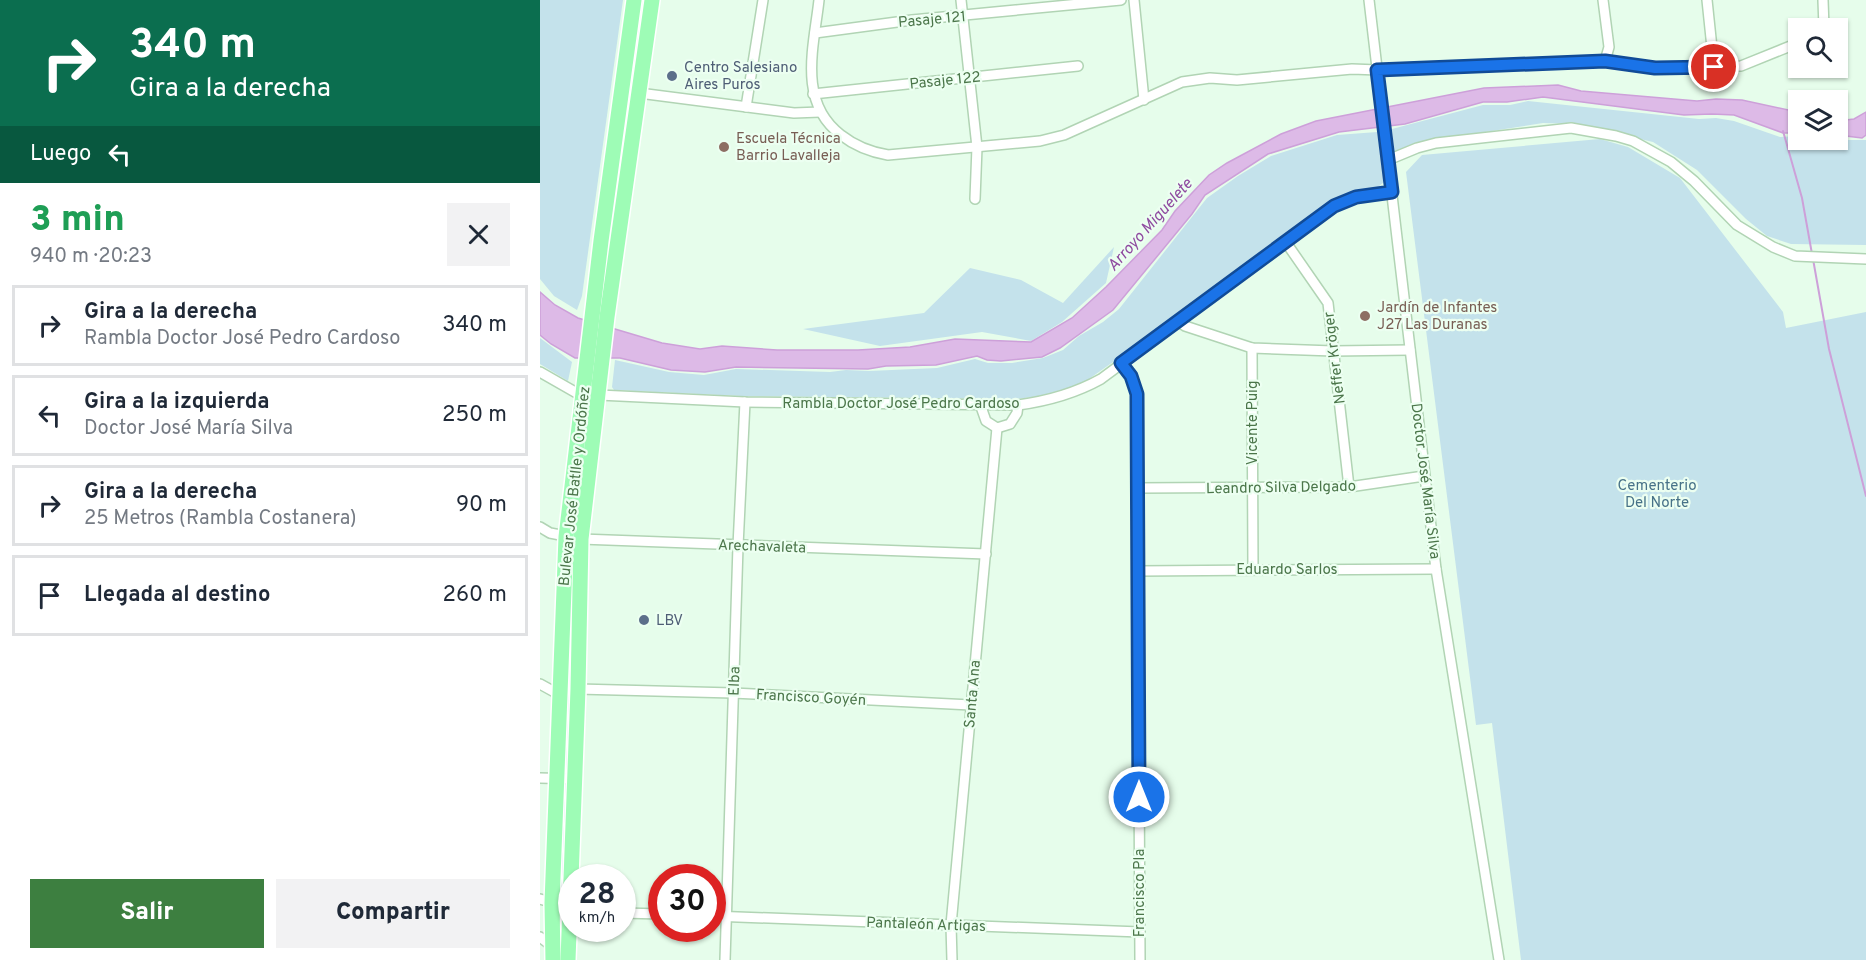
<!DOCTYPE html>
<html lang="es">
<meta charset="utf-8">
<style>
body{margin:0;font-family:Overpass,sans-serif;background:#f2f2f3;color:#1f2937;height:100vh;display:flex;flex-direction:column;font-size:22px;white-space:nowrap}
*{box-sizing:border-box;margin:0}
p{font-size:20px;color:#747a83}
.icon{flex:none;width:33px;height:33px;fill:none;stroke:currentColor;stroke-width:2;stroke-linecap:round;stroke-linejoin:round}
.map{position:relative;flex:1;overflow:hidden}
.panel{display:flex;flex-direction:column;background:#fff;width:540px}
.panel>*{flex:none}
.hud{background:#0b6e4f;color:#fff;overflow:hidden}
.tools{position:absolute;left:1248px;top:18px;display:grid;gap:12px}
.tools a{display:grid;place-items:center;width:60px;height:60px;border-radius:0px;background:#fff;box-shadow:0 2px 4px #0004;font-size:30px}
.speed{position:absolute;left:18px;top:864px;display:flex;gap:12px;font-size:30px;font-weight:700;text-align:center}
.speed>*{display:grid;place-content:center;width:78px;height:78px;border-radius:50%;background:#fff;box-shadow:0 2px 4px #0004;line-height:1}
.speed small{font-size:15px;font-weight:400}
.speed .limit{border:9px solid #d22;background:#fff;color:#111}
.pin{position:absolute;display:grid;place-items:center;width:51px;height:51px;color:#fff;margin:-26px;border:3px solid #fff;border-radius:50%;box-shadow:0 2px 6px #0007}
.me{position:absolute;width:66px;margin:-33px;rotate:0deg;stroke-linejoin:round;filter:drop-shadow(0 0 4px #0008)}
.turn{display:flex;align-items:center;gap:21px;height:126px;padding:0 30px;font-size:27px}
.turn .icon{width:78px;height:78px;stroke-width:2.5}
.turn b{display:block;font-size:42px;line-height:51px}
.then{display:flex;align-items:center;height:57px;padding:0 30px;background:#0003;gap:12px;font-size:22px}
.round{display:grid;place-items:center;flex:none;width:63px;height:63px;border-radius:0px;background:#f2f2f3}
.summary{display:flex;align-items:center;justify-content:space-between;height:102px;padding:0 30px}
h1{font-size:36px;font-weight:800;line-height:45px;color:#1e9e55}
.button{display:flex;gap:12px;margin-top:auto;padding:12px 30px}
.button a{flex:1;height:69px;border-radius:0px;background:#3d7f40;color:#fff;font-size:24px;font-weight:800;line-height:69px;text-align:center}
.button a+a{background:#f2f2f3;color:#1f2937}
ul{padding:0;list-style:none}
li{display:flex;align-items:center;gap:18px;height:81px;margin:0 12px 9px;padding:0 18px;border:3px solid #e0e1e3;border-radius:0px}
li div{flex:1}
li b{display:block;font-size:22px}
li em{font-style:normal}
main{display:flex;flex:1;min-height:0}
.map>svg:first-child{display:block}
</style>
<main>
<section class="panel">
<div class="hud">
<div class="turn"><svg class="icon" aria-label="right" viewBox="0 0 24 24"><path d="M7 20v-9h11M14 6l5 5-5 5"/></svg><div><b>340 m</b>Gira a la derecha</div></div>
<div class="then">Luego<svg class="icon" aria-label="left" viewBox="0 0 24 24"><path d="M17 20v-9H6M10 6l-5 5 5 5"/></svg></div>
</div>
<div class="summary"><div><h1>3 min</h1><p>940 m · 20:23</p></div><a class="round"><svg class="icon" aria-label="close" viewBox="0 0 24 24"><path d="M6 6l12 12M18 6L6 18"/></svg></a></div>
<ul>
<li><svg class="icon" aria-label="right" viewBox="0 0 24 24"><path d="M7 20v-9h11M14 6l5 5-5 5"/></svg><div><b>Gira a la derecha</b><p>Rambla Doctor José Pedro Cardoso</p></div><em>340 m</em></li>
<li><svg class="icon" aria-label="left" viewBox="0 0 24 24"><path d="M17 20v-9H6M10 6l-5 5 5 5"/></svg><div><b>Gira a la izquierda</b><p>Doctor José María Silva</p></div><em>250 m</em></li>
<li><svg class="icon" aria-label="right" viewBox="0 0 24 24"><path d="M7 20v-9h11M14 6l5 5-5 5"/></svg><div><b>Gira a la derecha</b><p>25 Metros (Rambla Costanera)</p></div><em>90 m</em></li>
<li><svg class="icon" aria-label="arrive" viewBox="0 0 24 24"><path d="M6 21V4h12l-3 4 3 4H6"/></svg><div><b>Llegada al destino</b></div><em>260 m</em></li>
</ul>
<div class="button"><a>Salir</a><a>Compartir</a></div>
</section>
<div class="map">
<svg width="1326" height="960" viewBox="0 0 1326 960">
<rect width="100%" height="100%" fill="#e6fdeb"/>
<!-- green -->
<g fill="#c4e2eb">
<polygon points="0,0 83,0 42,296 37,310 14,296 0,279"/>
<polygon points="97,26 100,27 61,318 58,318"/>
<polygon points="988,101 1159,119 1176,118 1194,121 1240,137 1258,136 1258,140 1326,140 1326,245 1251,244 1227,236 1206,219 1157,170 1113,142 1036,124 1003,123 880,142 854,152 852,129 943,105 970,105"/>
<polygon points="837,132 844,182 838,187 791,200 600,343 546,381 534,387 500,396 476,399 201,396 74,390 72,387 75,360 129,372 164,375 196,369 290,372 306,370 329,371 397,368 435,359 448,363 472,363 503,358 523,350 539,336 563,322 579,309 667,198 698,176 731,156 797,135"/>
<polygon points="1060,139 1088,147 1140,178 1243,312 1246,328 1326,312 1326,960 981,960 952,723 936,725 866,172 882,155"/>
<polygon points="574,247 566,283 522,322 491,341 442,332 340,346 263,329 384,313 430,268 481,280 523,303"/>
<polygon points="0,338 32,362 28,381 0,364"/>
<polygon points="30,556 34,556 28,770 24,770"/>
<polygon points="22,785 26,785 23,898 19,898"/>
</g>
<!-- water -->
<g fill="#ddbae7" stroke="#cda0d9" stroke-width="1.5">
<polygon points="1018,85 1041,91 1157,101 1176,99 1202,100 1258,112 1258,133 1243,133 1194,115 1172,114 1144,115 1003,97 967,102 943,102 865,124 799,132 728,154 665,195 652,214 573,310 520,348 502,357 461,361 447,360 437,356 396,365 346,366 328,369 196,367 165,372 131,370 80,358 35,358 11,344 0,335 0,292 15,305 38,318 122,343 160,349 182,346 237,350 318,350 370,347 415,339 491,342 532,318 566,287 622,230 635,211 669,175 687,163 741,134 776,121 944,88"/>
<polygon points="1326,112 1326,135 1322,138 1298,135 1298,121 1314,119"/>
</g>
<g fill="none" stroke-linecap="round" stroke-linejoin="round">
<!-- stream -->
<g stroke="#cda0d9" stroke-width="2">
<polyline points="1243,131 1262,198 1272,254"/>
<polyline points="1273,259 1289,349 1326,496"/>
</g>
<!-- minor casing -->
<g stroke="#b1d4b4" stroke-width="12">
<g id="minor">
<path d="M279,0C274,46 257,102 301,135C315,146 330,152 348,155L500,141L524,135L642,82L670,78L697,80L812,69L838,70L1065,61L1115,68L1201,66L1258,43"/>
<polyline points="421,0 437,147 435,199"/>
<polyline points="594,0 604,100"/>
<polyline points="829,0 896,569 959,960"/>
<polyline points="1063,0 1069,47 1065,61"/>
<polyline points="1167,0 1174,67"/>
<polyline points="1283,0 1284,28"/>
<polyline points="275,33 372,20 581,0"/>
<polyline points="99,93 254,113 280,112"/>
<polyline points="273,94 538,66"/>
<polyline points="206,107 223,0"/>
<polyline points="848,160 877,148 896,143 1031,128 1076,136 1093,141 1131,162 1154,181 1197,225 1233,247 1255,256 1326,259"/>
<polyline points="745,241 788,303 809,487"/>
<polyline points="639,322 645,326 712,348 793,351 870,350"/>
<polyline points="712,348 713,569"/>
<polyline points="581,363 592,376 597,394 600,960"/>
<polyline points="0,372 42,396"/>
<path d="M59,395L205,402L478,405C508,401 534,394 561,379L794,206L816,197L852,192"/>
<polyline points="440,404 446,421 457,428 470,424 477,413 478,405"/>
<polyline points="598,488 809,487 884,476"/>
<polyline points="0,527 10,533 41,539 446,554"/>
<polyline points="598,571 896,569"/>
<polyline points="0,684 20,695"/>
<polyline points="38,689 193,693 431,705"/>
<polyline points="0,778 35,779"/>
<polyline points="0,899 32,908"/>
<polyline points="82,913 122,914"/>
<polyline points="172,916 600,932"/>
<polyline points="0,937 13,947"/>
<polyline points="185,960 198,546 205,402"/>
<polyline points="412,960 411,925 457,428"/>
</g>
</g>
<!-- primary casing -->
<g stroke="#fff" stroke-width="18">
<g id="primary">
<polyline points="13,960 12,903 26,537 61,241 94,0"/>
<polyline points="28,960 38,689 41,539 67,317 112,0"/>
</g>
</g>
<!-- minor -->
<use href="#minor" stroke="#fff" stroke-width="9"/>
<!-- primary -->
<use href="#primary" stroke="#9efcb6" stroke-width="15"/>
</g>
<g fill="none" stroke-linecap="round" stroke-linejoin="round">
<!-- route casing -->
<g stroke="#114b97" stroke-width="15">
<polyline id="route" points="599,797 597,394 591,376 581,363 794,206 816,197 852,192 837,70 1065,61 1115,68 1174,67"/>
</g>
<!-- route -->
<use href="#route" stroke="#1a73e8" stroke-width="10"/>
</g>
<!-- markers -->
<g fill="#5c6f8a" stroke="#ecfff1" stroke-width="2">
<circle cx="132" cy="76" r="6"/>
<circle cx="104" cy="620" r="6"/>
</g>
<g fill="#8d6e63" stroke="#ecfff1" stroke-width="2">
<circle cx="184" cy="147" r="6"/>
<circle cx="825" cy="316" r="6"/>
</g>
<g text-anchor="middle" stroke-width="4.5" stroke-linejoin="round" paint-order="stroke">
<!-- street labels -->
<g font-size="15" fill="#4b764a" stroke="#ecfff1">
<text transform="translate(392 19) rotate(-5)" y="5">Pasaje 121</text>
<text transform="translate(405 80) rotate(-6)" y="5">Pasaje 122</text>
<text transform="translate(794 358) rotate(-97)" y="5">Neffer Kröger</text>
<text x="361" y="408">Rambla Doctor José Pedro Cardoso</text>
<text transform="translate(712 423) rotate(-90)" y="5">Vicente Puig</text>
<text transform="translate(886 481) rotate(83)" y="5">Doctor José María Silva</text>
<text transform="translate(34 486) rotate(-84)" y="5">Bulevar José Batlle y Ordóñez</text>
<text transform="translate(741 487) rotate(-1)" y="5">Leandro Silva Delgado</text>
<text transform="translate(222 546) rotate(2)" y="5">Arechavaleta</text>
<text x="747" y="574">Eduardo Sarlos</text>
<text transform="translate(194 681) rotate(-88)" y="5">Elba</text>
<text transform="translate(432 694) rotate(-85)" y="5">Santa Ana</text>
<text transform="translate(271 697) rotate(3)" y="5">Francisco Goyén</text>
<text transform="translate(599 893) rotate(-90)" y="5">Francisco Pla</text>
<text transform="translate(386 924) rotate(2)" y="5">Pantaleón Artigas</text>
</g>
<!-- service labels -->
<g font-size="15" fill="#4e5e75" stroke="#ecfff1" text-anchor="start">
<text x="144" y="72">Centro Salesiano<tspan x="144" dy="17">Aires Puros</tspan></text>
<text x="116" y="625">LBV</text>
</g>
<!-- education labels -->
<g font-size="15" fill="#785e54" stroke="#ecfff1" text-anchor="start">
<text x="196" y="143">Escuela Técnica<tspan x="196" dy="17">Barrio Lavalleja</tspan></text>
<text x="837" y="312">Jardín de Infantes<tspan x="837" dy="17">J27 Las Duranas</tspan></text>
</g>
<!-- park labels -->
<g font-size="15" fill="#477288" stroke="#ecfff1">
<text x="1117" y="490">Cementerio<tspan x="1117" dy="17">Del Norte</tspan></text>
</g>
<!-- water labels -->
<g font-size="16" font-style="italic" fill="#8f4ca0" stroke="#ecfff1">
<text transform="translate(609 224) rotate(-48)" y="6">Arroyo Miguelete</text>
</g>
</g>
</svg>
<div class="tools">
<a><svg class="icon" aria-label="search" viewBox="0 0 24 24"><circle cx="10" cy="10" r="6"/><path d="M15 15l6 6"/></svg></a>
<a><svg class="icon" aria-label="layers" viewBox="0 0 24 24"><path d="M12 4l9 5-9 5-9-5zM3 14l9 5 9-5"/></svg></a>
</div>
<div class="speed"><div>28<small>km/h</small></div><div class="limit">30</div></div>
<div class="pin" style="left:1174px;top:67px;background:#d93025"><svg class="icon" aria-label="arrive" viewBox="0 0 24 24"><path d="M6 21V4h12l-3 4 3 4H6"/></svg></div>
<svg class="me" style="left:599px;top:797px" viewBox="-20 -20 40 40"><circle r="17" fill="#1a73e8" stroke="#fff" stroke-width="3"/><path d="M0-11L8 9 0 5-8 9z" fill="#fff"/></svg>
</div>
</main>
